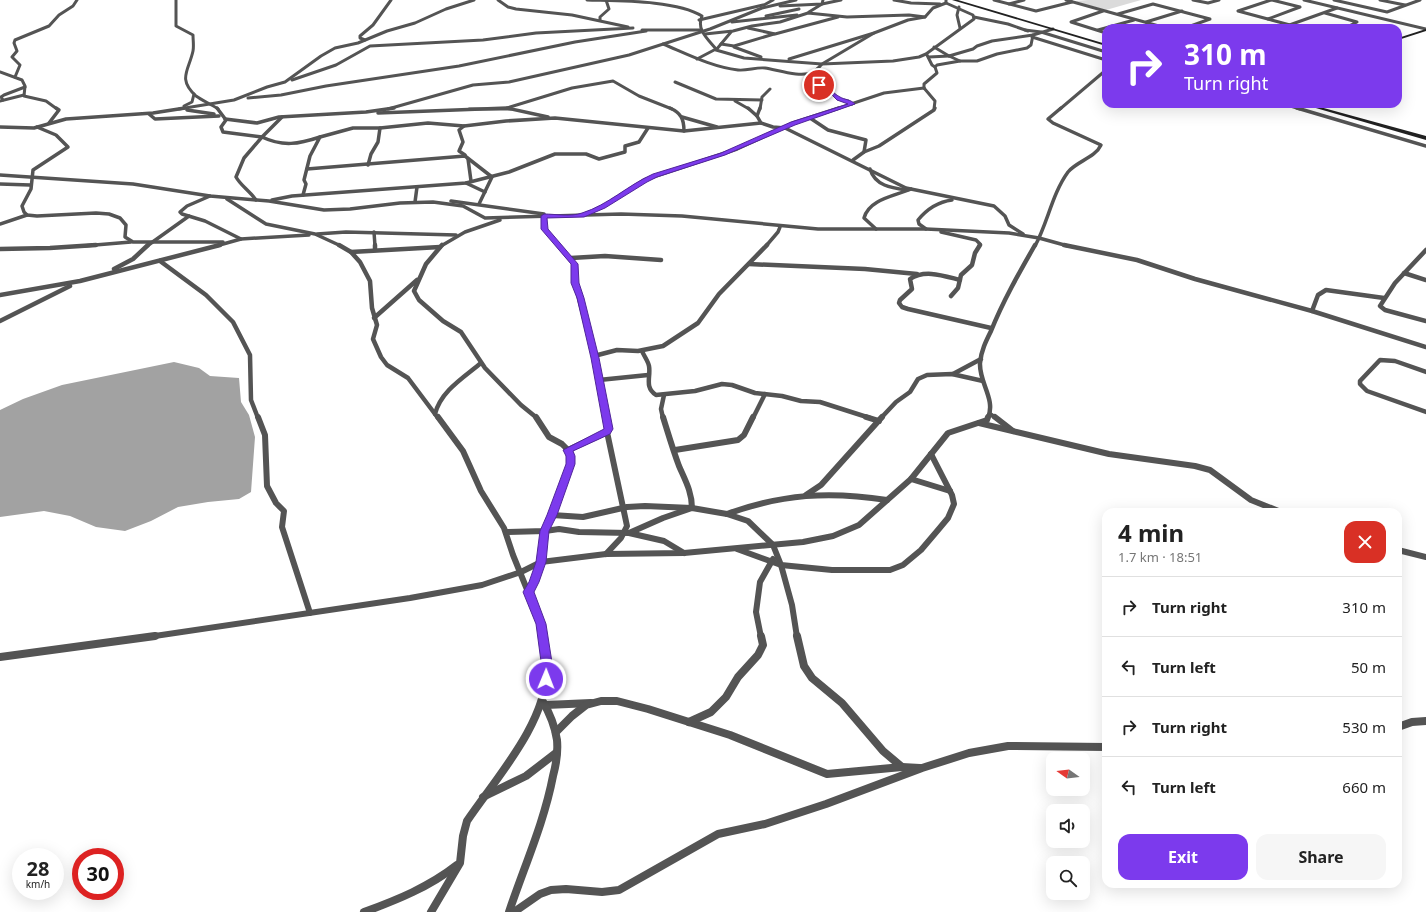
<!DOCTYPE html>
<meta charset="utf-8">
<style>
body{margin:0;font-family:"Noto Sans",sans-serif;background:#f6f6f6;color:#222;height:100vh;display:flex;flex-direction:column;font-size:15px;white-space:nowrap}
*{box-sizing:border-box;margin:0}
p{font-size:13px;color:#767676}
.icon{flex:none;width:22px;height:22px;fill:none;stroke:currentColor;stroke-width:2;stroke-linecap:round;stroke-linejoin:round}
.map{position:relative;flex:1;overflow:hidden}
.sheet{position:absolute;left:1102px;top:508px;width:300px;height:380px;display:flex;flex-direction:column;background:#fff;border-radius:12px;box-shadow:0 4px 16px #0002}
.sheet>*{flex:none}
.banner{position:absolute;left:1102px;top:24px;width:300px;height:84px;border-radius:12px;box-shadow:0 4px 16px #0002;background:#7c3aed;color:#fff;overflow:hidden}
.needle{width:26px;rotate:284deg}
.buttons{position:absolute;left:1046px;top:752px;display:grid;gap:8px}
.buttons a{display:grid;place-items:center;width:44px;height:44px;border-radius:8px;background:#fff;box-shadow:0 4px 16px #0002;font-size:20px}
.speed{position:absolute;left:12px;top:848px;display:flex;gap:8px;font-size:20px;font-weight:700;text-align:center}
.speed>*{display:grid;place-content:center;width:52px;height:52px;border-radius:50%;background:#fff;box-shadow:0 4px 16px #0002;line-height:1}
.speed small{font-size:10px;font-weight:400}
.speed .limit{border:6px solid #d22;background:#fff;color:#111}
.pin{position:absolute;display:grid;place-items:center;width:34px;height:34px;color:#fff;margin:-17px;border:2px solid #fff;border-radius:50%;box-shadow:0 1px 4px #0007}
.me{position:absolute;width:44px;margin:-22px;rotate:1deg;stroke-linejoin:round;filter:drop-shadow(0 0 3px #0008)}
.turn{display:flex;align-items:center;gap:14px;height:84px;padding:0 16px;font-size:18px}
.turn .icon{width:52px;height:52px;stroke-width:2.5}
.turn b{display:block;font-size:28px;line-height:34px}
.round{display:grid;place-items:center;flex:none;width:42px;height:42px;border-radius:12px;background:#f6f6f6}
.head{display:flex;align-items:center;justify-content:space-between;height:68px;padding:0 16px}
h1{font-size:24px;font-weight:700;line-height:30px}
.primary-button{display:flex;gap:8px;margin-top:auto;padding:8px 16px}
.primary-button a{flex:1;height:46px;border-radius:12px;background:#7c3aed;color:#fff;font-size:16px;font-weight:700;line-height:46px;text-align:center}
.primary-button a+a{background:#f6f6f6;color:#222}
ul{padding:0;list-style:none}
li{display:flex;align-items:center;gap:12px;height:60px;padding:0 16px;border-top:1px solid #e0e0e0}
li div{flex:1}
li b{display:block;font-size:15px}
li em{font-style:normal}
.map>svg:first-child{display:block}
</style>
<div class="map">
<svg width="1426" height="912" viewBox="0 0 1426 912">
<rect width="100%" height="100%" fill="#fff"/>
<!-- green -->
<polygon fill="#dbdbdb" points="1088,0 1141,0 1106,10 1074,1"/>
<!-- water -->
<polygon fill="#a2a2a2" points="174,362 199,368 210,376 239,378 241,402 249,415 255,437 251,492 239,499 208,502 178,507 151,521 125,531 96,527 70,516 44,511 0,517 0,410 23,399 62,385"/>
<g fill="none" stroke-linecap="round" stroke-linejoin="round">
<!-- street-far4 -->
<g stroke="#545454" stroke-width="3">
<path d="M176,0V26L193,35C193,40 194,46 193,51C189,70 177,79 196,96C203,101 211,104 218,109"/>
<polyline points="498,0 508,7 516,9 572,15 628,27"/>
<path d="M587,0C618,1 676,0 702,16C696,30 708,39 716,49L697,59"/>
<polyline points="894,0 911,3 940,4"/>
<polyline points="994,0 1036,11 1072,2"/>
<polyline points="1066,0 1166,28"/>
<polyline points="1193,0 1208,3 1219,0"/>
<polyline points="1271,0 1238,11 1290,25"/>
<polyline points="1304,0 1426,29"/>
<polyline points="1334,0 1387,12 1420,0"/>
<polyline points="1380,0 1405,5"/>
<polyline points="1009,4 1024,0"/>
<polyline points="764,5 773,0"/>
<polyline points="780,6 822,4 841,0"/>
<polyline points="959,7 957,15 960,28"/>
<polyline points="1103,11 1071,22 1106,33"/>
<polyline points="809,12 822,4 823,0"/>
<polyline points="1325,13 1357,22 1345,28"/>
<polyline points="1118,14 1153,4 1210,19 1185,28"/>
<polyline points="766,16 799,9"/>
<polyline points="974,17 1008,24 1028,31"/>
<polyline points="1268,19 1300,7 1272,0"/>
<polyline points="600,20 600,17 609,9 606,0"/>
<polyline points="699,20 763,5"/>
<polyline points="732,22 797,15"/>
<polyline points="1146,22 1182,11"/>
<polyline points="748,28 775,34 838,17"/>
<polyline points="1281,28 1337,8"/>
<polyline points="642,30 700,30"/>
<polyline points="1025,30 1041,32 1106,52"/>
<polyline points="1098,30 1134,20"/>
<polyline points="731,32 716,50 744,58 822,64 874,33"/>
<polyline points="705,34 733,31 752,26 780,22 808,13 847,17 909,15 925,17"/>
<polyline points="1032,37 1106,60"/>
<polyline points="365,40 360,38 360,36 373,25 391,0"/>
<path d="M663,44C687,54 712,67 738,70C747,71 756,67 765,68C778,70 801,78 813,72C816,71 819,67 822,64L893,61L919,57L926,54L974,19L973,15L946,3V0"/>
<polyline points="721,44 734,46 774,34"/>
<polyline points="734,47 761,57"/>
<polyline points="934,47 949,56"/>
<polyline points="927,55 932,65 935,67"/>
<polyline points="929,57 949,56"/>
<polyline points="789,59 874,33 908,20 925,17 933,8 946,3"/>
<polyline points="960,61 949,56 973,49 977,46 992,41 1033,35"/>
<polyline points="817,69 822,77 818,82 819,85 830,91 838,99 848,101 852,104"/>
<polyline points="0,72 22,80 25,86 24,96 46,101 57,109"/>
<polyline points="15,77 20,65 12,57 17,51 14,43 15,40 49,26 59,15 73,6 77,0"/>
<polyline points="292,80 336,65 370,46 483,40 536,33 633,28"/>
<polyline points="675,82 716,99 762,100"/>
<polyline points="924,88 924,84 937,73 935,67 937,65 960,61 977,61 997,54 1027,48 1031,45 1033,35 1053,29"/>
<polyline points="924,88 935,101 934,109"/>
<polyline points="248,98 281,95 326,86 459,66 575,42 646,31"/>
<polyline points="3,100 1,97 4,95 25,87"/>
<polyline points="0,101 24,95"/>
<polyline points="735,101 749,109"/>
<polyline points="1284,104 1300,109"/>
<polyline points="184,106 192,102 194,94"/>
<polyline points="507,108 572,88 613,81 639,96 672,109"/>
<polyline points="179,109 234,100 267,87 285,82 321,56 335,48 358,43 387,31 415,23 446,9 474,0"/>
<polyline points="388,109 473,85 509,82 629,55 710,29 762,8 796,0"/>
<polyline points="469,109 511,109"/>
<polyline points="760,109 762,97 770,89"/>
<polyline points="836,109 884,93 924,88"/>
<polyline points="1060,109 1106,70"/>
</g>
<!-- street-far3 -->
<g stroke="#545454" stroke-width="3.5">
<path d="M217,108L226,120L221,127L223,132L262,137L244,158L236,177C241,186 249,190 256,200"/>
<path d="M670,108C681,113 684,119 684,131"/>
<polyline points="748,108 757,116"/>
<polyline points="760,108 757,116 761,123 773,127 785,128 906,188 994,206 1005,216 1009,225 1023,234"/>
<polyline points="1297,108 1426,146"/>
<polyline points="187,110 214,114"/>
<polyline points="378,113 507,108 548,117"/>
<polyline points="149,114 155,119 219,116"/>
<path d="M282,117L262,137C283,147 299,144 320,137L310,156L304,180L306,184L303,195"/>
<polyline points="682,117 717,127"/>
<polyline points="810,118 828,130 866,140 864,152"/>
<polyline points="225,119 257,123 279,117 366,112 394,108"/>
<polyline points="49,123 59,110 56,108"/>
<polyline points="464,126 459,130 463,142 459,151 465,155"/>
<polyline points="0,127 34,128 66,119 153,113 185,108"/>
<polyline points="37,127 56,135 68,147 33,170 31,189 22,206 24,212 27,215 37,216 96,213 109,214 120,218 126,225 125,237 133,242 223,242"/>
<polyline points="320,137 353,128 380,128 428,123 464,126 506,121 555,118 684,131 761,123"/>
<polyline points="468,159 471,181"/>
<polyline points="853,160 864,152 879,146 934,110 935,108"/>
<polyline points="368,165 371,154 378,142 380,128"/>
<polyline points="307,169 465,156 492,177 479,204"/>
<path d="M870,169C875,186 892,188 907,190"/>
<polyline points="0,175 133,184 210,196 269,201 324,210 350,209 400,203 433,202 463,206 485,218 621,214 682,216 818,229 926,229 1009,233 1039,238 1068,246"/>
<polyline points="466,183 485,192"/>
<polyline points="0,184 30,185"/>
<polyline points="210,196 187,206 180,212 182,214 205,221 241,239"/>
<polyline points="227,199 266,224 315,234 341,246"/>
<polyline points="272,200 292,196 466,183 509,172 555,154 586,154 599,159 625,152 625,146 639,142 648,128"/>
<polyline points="451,201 544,214"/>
<polyline points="415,202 417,187"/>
<polyline points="587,213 602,207 644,180 737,149 793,123 839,108"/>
<polyline points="544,216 545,229 559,246"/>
<polyline points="0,224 27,215"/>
<path d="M876,229L864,218C869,199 895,196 911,189"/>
<path d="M926,229L919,224L918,220C927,209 937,202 952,200"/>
<polyline points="374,232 375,246"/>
<polyline points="941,232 976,240 980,244 979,246"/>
<polyline points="317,234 346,232 456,235"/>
<polyline points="83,246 131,242"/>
<polyline points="147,246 189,216"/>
<polyline points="216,246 241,239 309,235"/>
<polyline points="441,246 465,232 500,220"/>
<polyline points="766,246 778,232 780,227"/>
<path d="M1035,246C1048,222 1052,194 1068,172C1077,161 1095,158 1101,145L1053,123L1048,119L1061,108"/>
</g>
<!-- street-far2 -->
<g stroke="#545454" stroke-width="4.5">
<polyline points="339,245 351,252 360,262 370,281 372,308 377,325 373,339 381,357 387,365 408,378 438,418"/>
<polyline points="375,245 375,250"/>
<polyline points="442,245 426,264 414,291 419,300 443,321 461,332 485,368 521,405 537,418"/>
<polyline points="558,245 574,264 575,283 594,356"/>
<polyline points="1064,245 1137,260 1195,279 1312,311 1426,347"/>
<polyline points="0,249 50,248 96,245"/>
<polyline points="1426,250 1395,283 1380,306 1385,310 1426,321"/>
<polyline points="351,252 440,247"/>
<polyline points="571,258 605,256 661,260"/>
<polyline points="160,261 206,295 233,322 250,355 251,400 258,418"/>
<polyline points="749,264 865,269 917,274"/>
<polyline points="114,269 133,259 148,245"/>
<polyline points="1404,273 1426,280"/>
<path d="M960,280C944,276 925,269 910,279L912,289L900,300L899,303L902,307L908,309L991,328"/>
<polyline points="0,295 80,281 220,245"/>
<polyline points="951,296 958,288 961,275 972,265 975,253 980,245"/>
<polyline points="1312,311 1318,295 1326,290 1384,298"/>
<polyline points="374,318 417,280"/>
<polyline points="0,321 70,286"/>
<path d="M642,351C644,356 648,361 649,366C651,377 644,387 656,395L695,391L722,384L732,385L755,393L782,396L801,401L820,402L870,418"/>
<polyline points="1426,372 1395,361 1380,360 1360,381 1360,384 1367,391 1426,412"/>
<polyline points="953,374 981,359"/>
<polyline points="599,380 648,375"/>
<path d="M435,414C441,391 463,378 481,363"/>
<polyline points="990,414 996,418"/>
<polyline points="606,418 594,356 617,350 638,351 663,346 698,323 719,294 767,245"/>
<polyline points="663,418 661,409 664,395"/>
<polyline points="753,418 765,394"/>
<polyline points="881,418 896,402 910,392 918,379 927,375 952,374 983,381"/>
<path d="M988,418C996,399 979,383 980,363C981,351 986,341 991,331C1003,301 1019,273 1035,245"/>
</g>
<!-- street-far1 -->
<g stroke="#545454" stroke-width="6">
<polyline points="258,417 265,435 267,486 276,503 284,511 282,527 310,613"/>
<polyline points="438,417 463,451 481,491 504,528 513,555 541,624 543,637"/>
<polyline points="866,417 879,421"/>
<polyline points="995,417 1013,431"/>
<polyline points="979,423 1109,454 1195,466 1210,470 1251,500 1281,512"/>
<polyline points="568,450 607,432 608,429 606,417"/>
<polyline points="675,450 738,440 744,435 753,417"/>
<polyline points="911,479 950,491"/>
<polyline points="806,495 821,485 882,417"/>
<path d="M727,514C782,494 829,491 887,500"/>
<path d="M552,515L583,517L627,507L645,506L692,508C692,492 685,480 679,466C673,450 668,433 663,417"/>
<polyline points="506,532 545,531 559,529 579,532 629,533 664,541 684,553"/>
<polyline points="629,533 663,518 692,508 727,514 748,521 773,545 781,565 792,605 797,637"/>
<polyline points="737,549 781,565 832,570 890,570 903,565 921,550 938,530 948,518 954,504 952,495 931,454"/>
<polyline points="1398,550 1426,557"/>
<polyline points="606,554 621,538 627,526 607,432"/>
<polyline points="528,592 534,582 541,562 545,531 570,464 568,450 562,444 549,437 536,417"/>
<polyline points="148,637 410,598 482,585 521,572 541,562 606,554 684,553 803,542 833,536 859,525 911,479 948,433 987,420 988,417"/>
<polyline points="761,637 756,612 760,582 773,559"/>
</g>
<!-- street -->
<g stroke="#545454" stroke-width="8">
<polyline points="797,636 804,666 812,678 842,703 883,751 902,767"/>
<polyline points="0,657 155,636"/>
<polyline points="546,705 591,703"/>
<polyline points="689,722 711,712 726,697 738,677 758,655 763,645 761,636"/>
<polyline points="1398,727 1412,722 1426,721"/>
<polyline points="556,732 572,716 586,705 601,701 617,701 648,709 730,735 827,774 902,767 920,768"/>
<polyline points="483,797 526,776 556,753"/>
<path d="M364,912C397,900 429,887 457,865"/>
<path d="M431,912L460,863L463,836L467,821C496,778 546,724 547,669C547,658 544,646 543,636"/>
<path d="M509,912C524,867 544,823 553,776C556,765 558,751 557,740C555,726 549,712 542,700"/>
<polyline points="514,912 540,894 551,890 566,889 602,892 619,890 718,834 765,824 826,804 922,768 969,753 1008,746 1106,747"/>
</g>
<!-- secondary -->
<g fill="#212121" fill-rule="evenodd">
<polygon points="952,0 958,0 1106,44 1106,46"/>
<polygon points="1426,29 1426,31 1398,40 1398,38"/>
<polygon points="1302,104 1309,104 1426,136 1426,140"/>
</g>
</g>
<!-- route -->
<path fill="#7c3aed" stroke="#51269a" d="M817,84C827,83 832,93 840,97C845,100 850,99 855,104L795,125L725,155L657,177L647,182L605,208L584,217L547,218L548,229L578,264L579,283L584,298L599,358L613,429L610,434L573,451L575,456V464L557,515L549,531L546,562L539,582L534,592L546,624L553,669L550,682L546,683L542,682L540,679L542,669L536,624L523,592L529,582L536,562L540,531L547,515L566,464V456L563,450L604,429L591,358L577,298L571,283V264L541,229V216L544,214C555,214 571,217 582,213C608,205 628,185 653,174L721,153L791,122L848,104L837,100L829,92L817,86Z"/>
</svg>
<div class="buttons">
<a><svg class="needle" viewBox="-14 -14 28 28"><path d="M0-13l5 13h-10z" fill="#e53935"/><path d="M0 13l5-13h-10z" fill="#767676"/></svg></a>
<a><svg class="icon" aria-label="sound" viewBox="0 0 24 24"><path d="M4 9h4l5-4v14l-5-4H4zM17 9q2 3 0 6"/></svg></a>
<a><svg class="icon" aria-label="search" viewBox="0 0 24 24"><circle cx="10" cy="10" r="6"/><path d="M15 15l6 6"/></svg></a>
</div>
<div class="speed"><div>28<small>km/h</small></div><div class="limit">30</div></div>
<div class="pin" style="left:819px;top:85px;background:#d93025"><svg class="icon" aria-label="arrive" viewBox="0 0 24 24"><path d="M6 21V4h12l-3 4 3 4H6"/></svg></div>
<svg class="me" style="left:546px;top:679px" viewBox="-20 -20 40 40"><circle r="17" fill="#7c3aed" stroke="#fff" stroke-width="3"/><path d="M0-11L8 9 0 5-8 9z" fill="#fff"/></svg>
<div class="banner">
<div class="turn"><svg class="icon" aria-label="right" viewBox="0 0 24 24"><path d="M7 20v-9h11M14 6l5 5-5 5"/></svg><div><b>310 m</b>Turn right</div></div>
</div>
<section class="sheet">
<div class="head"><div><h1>4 min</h1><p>1.7 km · 18:51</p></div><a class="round" style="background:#d93025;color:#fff"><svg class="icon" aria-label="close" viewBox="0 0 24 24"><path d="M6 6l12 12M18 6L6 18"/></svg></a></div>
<ul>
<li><svg class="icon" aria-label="right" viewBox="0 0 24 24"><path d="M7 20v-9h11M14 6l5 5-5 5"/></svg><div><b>Turn right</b></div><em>310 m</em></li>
<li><svg class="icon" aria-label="left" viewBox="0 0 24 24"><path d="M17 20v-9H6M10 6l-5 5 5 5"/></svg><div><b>Turn left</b></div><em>50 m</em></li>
<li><svg class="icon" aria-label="right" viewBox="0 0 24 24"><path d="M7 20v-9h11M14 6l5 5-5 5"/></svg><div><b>Turn right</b></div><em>530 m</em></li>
<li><svg class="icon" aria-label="left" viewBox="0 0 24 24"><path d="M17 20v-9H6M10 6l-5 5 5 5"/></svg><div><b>Turn left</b></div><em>660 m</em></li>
</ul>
<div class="primary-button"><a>Exit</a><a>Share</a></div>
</section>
</div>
